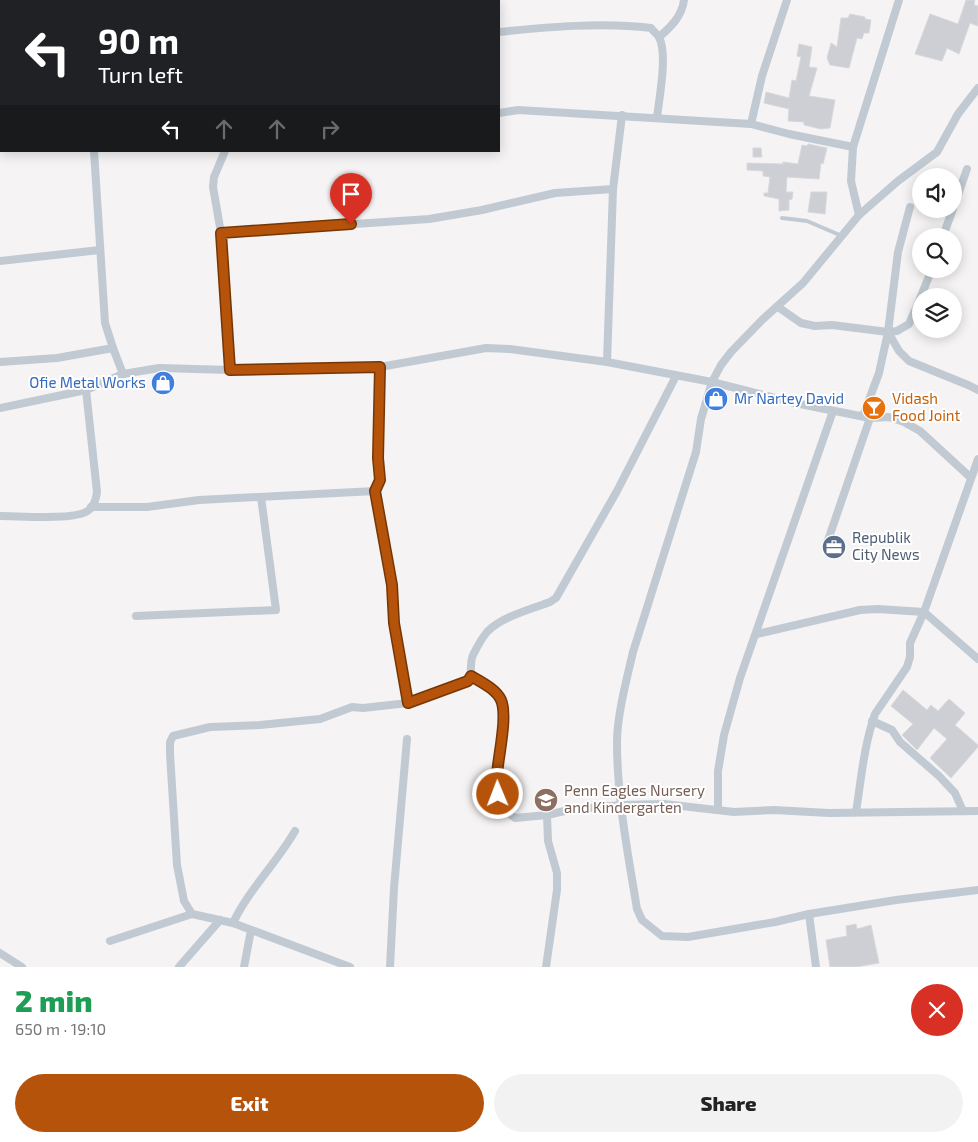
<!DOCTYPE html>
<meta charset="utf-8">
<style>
body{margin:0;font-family:"Exo 2",sans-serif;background:#f2f2f2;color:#222;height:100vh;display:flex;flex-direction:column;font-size:19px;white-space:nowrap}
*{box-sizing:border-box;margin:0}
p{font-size:16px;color:#767676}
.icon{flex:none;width:28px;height:28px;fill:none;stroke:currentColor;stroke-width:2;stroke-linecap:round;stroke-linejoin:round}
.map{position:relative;height:967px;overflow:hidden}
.sheet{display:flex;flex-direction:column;background:#fff;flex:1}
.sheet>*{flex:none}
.banner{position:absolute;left:0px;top:0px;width:500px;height:152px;box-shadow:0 2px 12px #0003;background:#202124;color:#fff;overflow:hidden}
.tools{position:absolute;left:912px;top:168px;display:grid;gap:10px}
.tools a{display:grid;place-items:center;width:50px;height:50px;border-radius:50%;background:#fff;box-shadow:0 2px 12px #0003;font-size:25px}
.pin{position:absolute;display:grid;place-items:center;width:42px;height:42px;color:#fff;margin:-51px -21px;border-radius:50% 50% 50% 0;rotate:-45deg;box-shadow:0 0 5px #0007}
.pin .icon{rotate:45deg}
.me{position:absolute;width:55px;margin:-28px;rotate:359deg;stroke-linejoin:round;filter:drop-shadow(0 0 4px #0008)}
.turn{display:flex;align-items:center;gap:18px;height:105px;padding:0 15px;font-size:22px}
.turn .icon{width:65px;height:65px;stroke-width:2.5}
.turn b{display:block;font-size:35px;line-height:42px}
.lanes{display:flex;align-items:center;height:48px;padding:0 15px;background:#0003;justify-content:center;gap:25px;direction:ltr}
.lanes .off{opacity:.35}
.round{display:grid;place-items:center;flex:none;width:52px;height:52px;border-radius:26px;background:#f2f2f2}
.summary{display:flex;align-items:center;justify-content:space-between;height:85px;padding:0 15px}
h1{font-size:30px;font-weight:800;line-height:38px;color:#1e9e55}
.cta{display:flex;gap:10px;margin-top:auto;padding:10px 15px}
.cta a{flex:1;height:58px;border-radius:30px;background:#b45309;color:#fff;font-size:20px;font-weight:800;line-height:58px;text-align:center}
.cta a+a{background:#f2f2f2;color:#222}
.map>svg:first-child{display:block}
</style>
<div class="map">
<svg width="978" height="967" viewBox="0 0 978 967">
<rect width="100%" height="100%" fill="#f5f3f3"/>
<!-- building -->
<g fill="#cdcfd5" stroke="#d7d9de">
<polygon points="966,0 975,0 974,5 978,6 978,26 970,23 959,54 947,48 942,61 915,54 930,14 958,24"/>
<polygon points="850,14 865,17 865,19 871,20 869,33 864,33 862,39 857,38 849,68 830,65 827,58 831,43 837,47 841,18 848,18"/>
<polygon points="799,44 812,47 809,67 817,68 809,96 835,100 830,128 821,129 804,125 804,122 788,121 789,109 764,103 766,92 789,98 792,80 796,81 801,57 797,56"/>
<polygon points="808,144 827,148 823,164 821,163 819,179 787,177 786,192 793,192 792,199 789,200 789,210 779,211 779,199 764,196 764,193 768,193 770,177 763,176 763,171 747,170 747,163 783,164 783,162 798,164 802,145 807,146"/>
<polygon points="753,148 761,148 762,157 753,157"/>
<polygon points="811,192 827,192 825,214 808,212"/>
<polygon points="903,690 927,710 931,705 938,711 949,699 965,713 955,725 978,745 978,747 951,778 930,758 947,739 934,728 917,750 902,735 913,724 891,706"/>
<polygon points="856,924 857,929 871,925 879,963 856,967 830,967 826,940 847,936 846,926"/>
</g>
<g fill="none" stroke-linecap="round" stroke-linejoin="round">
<!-- lane -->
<polyline stroke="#c1cad2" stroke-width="4" points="782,218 807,221 842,236"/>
<!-- street -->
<g stroke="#c1cad2" stroke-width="8">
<polyline points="218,0 218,1"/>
<polyline points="26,1 34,0"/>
<polyline points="0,5 1,5"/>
<path d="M499,32C548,27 602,22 651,28C653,31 657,34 659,37C668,55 659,98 657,118"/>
<path d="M659,37C671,27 682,16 684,0"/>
<polyline points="0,80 1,79"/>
<path d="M978,88L958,114L937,152L898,181L859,215L803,283L762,320L731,352L721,365L712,382L701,419L696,452L633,652C627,678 617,715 617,742C617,798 628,854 637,909L642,920L662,936L688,937L775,922L809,914L896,900L978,890"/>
<polyline points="499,113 518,110 751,124 789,134 853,147 851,181 859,215"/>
<polyline points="751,124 762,76 787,0"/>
<polyline points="853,147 899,0"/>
<polyline points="94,151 105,323 113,348"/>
<polyline points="225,151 214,177 213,187 221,233 231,370"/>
<polyline points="954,206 967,169"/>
<polyline points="221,233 429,219 482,210 555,193 613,189"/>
<polyline points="943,236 953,209"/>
<polyline points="0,261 100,250"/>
<polyline points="921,296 932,269"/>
<polyline points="778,307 801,323 815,326 832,325 888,332 897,331 909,324 921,296"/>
<polyline points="888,332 899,351 909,361 968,385 978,390"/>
<polyline points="0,362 57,358 113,348 123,374 159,368 231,370 380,367 486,348 510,349 607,362 712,382 795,403 870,418 889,417 904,422 920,431 970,477"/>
<polyline points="607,362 613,189 622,115"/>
<polyline points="380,367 378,458 380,480 375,491 392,585 394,623 408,703"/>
<polyline points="0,408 86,390 123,374"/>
<polyline points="863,416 879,373 888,332 898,252 910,207"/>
<polyline points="91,507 147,507 199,500 375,491"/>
<path d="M0,516C20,516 70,520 86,512C94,508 96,500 97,492L86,390"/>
<polyline points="826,546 870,418"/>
<polyline points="136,616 276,610 261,497"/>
<polyline points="757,634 860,610 878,609 924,612 978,659"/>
<path d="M471,676C481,682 496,689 501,700C504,707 503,717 503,723C502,731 502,739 501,747C498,772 489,801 515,818L547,815L569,810L621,805L664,804L734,812L774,810L829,813L978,811"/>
<polyline points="872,721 892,730 900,742 939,776 955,793 963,811"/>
<polyline points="718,809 718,771 724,735 740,678 833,411"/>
<path d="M856,812C861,780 864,745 875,714L907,667L910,657V643L924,612L978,459"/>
<path d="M192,914L184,901L177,865L170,754V742L173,736L210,727L260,725L320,719L352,707L363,708L408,703L468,681C473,674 469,664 473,655C477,647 481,639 487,632C501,617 531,609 550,602L556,598L617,491L676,376"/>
<polyline points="809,914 816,967"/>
<path d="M233,923C249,889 276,864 295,831"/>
<polyline points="110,941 192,914 233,923 350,967"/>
<polyline points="0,953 22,967"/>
<polyline points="179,967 220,920"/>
<polyline points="244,967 251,930"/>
<polyline points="390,967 394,888 407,739"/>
<polyline points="546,967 557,890 557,873 548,841 547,815"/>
</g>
</g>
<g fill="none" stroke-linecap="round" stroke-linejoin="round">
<!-- route casing -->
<g stroke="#753606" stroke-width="12">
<path id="route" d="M351,224L221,233L230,370L380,367L378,458L380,480L375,491L392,585L394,623L408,703L468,681L471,676C481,682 496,689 501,700C508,716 498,757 497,775C496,781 497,788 498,794"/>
</g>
<!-- route -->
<use href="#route" stroke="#b45309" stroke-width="9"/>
</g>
<!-- icons -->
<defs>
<g id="shop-disc" transform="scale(1.25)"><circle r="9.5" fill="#3f7fe0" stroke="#fff"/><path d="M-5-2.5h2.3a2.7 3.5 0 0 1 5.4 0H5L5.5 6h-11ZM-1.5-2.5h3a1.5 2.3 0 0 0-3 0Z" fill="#fff"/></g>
<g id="bar-disc" transform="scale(1.25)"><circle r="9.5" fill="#e8710a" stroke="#fff"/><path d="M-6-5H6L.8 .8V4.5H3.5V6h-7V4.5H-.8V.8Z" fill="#fff"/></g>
<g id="office-disc" transform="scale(1.25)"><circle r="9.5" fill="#5c6f8a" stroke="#fff"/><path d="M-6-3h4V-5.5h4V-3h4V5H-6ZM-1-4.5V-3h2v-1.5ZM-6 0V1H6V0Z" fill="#fff"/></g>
<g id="school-disc" transform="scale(1.25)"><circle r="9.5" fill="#8d6e63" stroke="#fff"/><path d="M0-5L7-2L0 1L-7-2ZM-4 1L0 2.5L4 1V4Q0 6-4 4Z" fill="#fff"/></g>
</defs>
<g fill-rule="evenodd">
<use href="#shop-disc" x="163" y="383"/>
<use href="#shop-disc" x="716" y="399"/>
<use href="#bar-disc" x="874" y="408"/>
<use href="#office-disc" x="834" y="547"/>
<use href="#school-disc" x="546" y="800"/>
</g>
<g text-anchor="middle" stroke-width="4" stroke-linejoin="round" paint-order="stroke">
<!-- shop labels -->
<g font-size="15" fill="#366cbe" stroke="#fff" text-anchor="end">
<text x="146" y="388">Ofie Metal Works</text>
<text x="734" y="404" text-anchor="start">Mr Nartey David</text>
</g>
<!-- food labels -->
<g font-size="15" fill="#c56008" stroke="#fff" text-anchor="start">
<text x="892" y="404">Vidash<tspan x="892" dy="17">Food Joint</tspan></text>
</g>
<!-- service labels -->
<g font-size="15" fill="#4e5e75" stroke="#fff" text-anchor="start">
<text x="852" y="543">Republik<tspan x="852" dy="17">City News</tspan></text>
</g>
<!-- education labels -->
<g font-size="15" fill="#785e54" stroke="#fff" text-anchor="start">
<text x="564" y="796">Penn Eagles Nursery<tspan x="564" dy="17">and Kindergarten</tspan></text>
</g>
</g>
</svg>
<div class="tools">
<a><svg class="icon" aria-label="sound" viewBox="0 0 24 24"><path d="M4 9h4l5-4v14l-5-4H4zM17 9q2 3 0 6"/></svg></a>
<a><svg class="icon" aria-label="search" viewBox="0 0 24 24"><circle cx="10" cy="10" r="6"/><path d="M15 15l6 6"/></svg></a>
<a><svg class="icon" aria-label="layers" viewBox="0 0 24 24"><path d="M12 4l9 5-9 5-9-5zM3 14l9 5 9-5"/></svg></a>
</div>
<div class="pin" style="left:351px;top:224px;background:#d93025"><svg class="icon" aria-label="arrive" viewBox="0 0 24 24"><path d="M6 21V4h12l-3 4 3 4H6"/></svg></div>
<svg class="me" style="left:498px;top:794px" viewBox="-20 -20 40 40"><circle r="17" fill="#b45309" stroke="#fff" stroke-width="3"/><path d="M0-11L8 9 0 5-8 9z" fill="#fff"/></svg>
<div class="banner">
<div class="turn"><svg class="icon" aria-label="left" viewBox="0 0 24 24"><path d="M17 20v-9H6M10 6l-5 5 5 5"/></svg><div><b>90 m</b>Turn left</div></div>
<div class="lanes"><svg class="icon" aria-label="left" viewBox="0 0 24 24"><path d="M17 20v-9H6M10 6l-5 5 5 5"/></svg><svg class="icon off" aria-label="ahead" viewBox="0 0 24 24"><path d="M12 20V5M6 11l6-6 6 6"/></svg><svg class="icon off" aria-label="ahead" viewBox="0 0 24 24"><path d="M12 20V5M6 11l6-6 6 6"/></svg><svg class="icon off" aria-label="right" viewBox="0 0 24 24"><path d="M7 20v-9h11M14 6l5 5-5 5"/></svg></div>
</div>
</div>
<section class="sheet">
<div class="summary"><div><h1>2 min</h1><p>650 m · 19:10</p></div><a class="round" style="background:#d93025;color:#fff"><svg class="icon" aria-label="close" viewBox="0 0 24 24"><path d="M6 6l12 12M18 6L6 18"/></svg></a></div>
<div class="cta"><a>Exit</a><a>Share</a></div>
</section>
